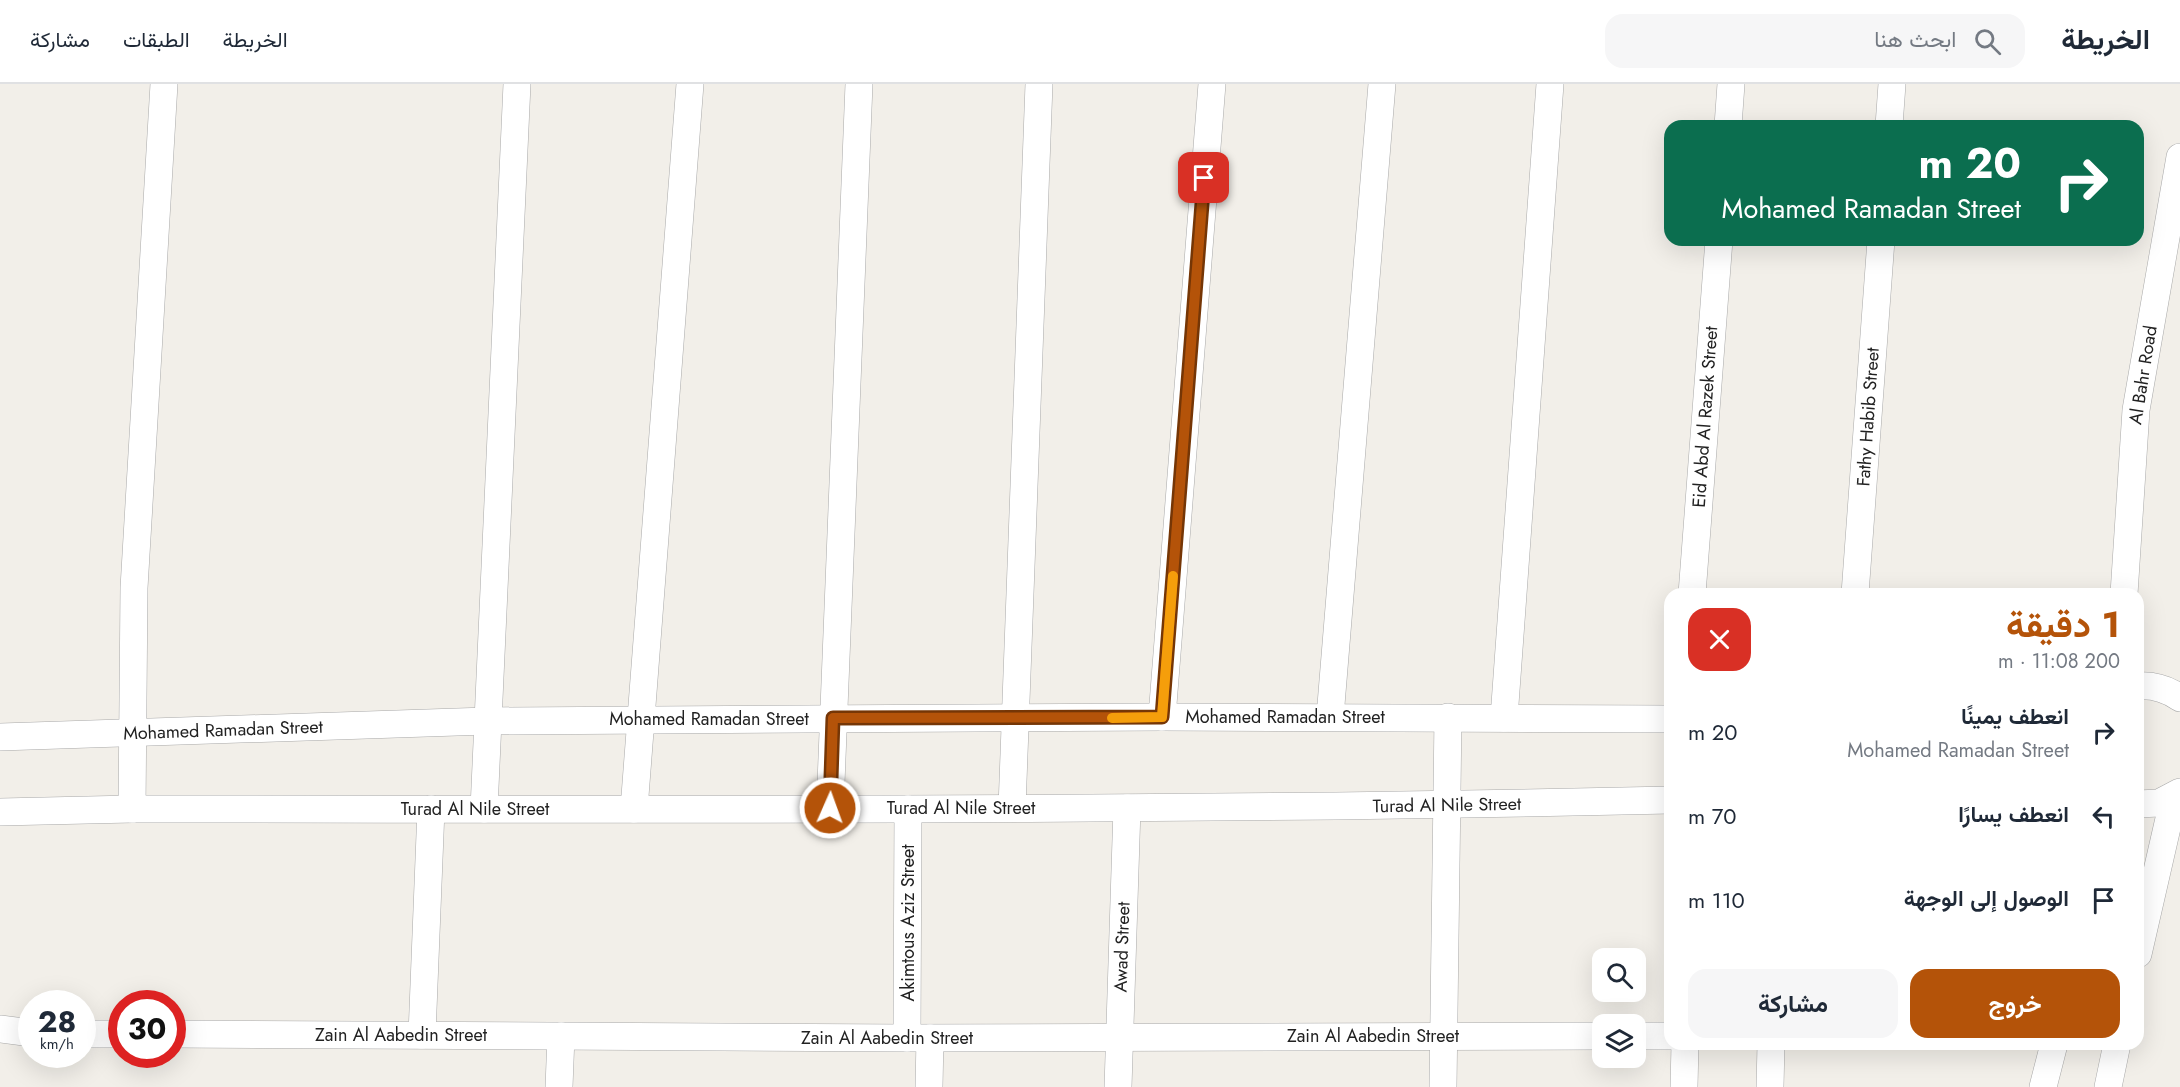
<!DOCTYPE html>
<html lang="ar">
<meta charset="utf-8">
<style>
body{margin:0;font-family:Jost,Vazirmatn,sans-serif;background:#f6f6f7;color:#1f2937;direction:rtl;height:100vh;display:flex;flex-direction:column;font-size:22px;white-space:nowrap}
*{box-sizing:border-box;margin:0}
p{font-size:20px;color:#747a83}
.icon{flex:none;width:33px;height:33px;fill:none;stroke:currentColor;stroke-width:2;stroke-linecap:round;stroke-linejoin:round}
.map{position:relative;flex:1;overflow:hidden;direction:ltr}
.sheet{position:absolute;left:1664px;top:504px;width:480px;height:462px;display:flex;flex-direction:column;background:#fff;border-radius:18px;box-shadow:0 6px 24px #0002;direction:rtl}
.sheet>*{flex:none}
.banner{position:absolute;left:1664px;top:36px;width:480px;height:126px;border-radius:18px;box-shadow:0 6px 24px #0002;direction:rtl;background:#0b6e4f;color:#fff;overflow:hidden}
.fabs{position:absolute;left:1592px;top:864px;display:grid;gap:12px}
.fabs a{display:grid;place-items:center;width:54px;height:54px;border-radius:12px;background:#fff;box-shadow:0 6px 24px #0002;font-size:30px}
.speed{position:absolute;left:18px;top:906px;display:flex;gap:12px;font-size:30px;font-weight:700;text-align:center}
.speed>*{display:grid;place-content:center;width:78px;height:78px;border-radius:50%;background:#fff;box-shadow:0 6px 24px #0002;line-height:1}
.speed small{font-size:15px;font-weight:400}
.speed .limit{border:9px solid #d22;background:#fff;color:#111}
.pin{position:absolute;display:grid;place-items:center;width:51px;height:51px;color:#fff;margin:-26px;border-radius:12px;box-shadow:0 3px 9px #0006}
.me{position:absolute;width:66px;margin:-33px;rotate:2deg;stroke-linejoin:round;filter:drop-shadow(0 0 4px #0008)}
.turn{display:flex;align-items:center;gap:21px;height:126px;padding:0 24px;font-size:27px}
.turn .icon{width:78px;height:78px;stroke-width:2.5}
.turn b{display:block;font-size:42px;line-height:51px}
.round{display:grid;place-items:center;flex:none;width:63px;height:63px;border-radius:18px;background:#f6f6f7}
.head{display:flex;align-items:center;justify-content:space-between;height:102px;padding:0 24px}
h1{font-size:36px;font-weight:700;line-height:45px;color:#b45309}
.action{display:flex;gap:12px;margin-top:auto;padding:12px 24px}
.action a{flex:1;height:69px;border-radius:18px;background:#b45309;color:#fff;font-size:24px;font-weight:700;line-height:69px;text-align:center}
.action a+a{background:#f6f6f7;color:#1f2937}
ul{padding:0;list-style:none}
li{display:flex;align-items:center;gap:18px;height:84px;padding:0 24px}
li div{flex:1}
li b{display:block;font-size:22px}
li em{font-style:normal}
header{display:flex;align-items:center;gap:36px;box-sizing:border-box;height:84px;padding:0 30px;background:#fff;border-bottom:2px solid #e0e1e3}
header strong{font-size:28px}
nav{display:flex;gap:33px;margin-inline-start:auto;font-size:21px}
.search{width:420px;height:54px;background:#f6f6f7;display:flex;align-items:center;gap:15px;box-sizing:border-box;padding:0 21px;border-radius:18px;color:#747a83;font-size:22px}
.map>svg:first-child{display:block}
</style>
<header>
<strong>الخريطة</strong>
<div class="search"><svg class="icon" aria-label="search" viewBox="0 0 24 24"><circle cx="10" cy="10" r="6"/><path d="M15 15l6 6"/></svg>ابحث هنا</div>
<nav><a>الخريطة</a><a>الطبقات</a><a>مشاركة</a></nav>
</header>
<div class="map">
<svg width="2180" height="1003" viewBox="0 0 2180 1003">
<rect width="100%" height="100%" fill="#f2efe9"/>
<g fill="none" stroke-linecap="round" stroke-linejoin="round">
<!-- minor casing -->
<g stroke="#a9a9a9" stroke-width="28">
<g id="minor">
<polyline points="1728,42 1731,0"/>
<polyline points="1889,42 1892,0"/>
<polyline points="1692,510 1719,156"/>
<polyline points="1855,510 1881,156"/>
<polyline points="2124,510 2136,326 2180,73"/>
<path d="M2138,602C2153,601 2167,605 2180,614"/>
<polyline points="1162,633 1212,0"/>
<polyline points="1330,633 1382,0"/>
<polyline points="1504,634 1550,0"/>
<polyline points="0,653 487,637 1162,633 1670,635"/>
<polyline points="2138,720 2159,719 2180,708"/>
<polyline points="830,724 859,0"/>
<polyline points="1012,724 1039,0"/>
<polyline points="132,725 134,504 164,0"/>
<polyline points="484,725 517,0"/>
<polyline points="634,725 690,0"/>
<path d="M0,728L132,725C644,725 1157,728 1670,716"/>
<polyline points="2138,870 2174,713"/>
<polyline points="0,945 32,949"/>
<polyline points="82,950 122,950"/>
<polyline points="172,950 907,954 1602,952"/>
<polyline points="422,951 431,725"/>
<polyline points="1635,952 1670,952"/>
<polyline points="907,954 908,725"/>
<polyline points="559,1003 561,952"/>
<polyline points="929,1003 930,954"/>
<polyline points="1118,1003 1127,724"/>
<polyline points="1443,1003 1448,633"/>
<polyline points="1684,1003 1685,960"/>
<polyline points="1770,1003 1771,960"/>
<polyline points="2043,1003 2054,960"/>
<polyline points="2108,1003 2117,960"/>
</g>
</g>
<!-- minor -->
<use href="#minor" stroke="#fff" stroke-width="27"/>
</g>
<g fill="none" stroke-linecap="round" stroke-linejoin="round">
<!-- route casing -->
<g stroke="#753606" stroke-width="15">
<polyline id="route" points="830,724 833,634 1162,633 1204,94"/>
</g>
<!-- route -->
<use href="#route" stroke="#b45309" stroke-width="10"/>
<!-- slow -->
<polyline stroke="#f59e0b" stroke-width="10" points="1112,634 1162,633 1173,492"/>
</g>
<g text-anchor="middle" stroke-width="4.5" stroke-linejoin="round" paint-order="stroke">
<!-- street labels -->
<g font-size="18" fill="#222" stroke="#fff">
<text transform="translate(2143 291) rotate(-81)" y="6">Al Bahr Road</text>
<text transform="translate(1705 333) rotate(-86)" y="6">Eid Abd Al Razek Street</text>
<text transform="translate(1868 333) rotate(-86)" y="6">Fathy Habib Street</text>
<text x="1285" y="639">Mohamed Ramadan Street</text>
<text x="709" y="641">Mohamed Ramadan Street</text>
<text transform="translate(223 646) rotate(-2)" y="6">Mohamed Ramadan Street</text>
<text transform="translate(1447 721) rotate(-1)" y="6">Turad Al Nile Street</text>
<text x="961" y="730">Turad Al Nile Street</text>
<text x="475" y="731">Turad Al Nile Street</text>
<text transform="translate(908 839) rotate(-90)" y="6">Akimtous Aziz Street</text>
<text transform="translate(1122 863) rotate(-88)" y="6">Awad Street</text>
<text x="401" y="957">Zain Al Aabedin Street</text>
<text x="1373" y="958">Zain Al Aabedin Street</text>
<text x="887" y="960">Zain Al Aabedin Street</text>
</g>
</g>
</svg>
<div class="fabs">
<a><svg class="icon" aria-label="search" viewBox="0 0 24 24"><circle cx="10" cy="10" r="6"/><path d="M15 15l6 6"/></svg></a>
<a><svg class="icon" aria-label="layers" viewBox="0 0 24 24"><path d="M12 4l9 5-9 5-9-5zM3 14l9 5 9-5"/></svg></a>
</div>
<div class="speed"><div>28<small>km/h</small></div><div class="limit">30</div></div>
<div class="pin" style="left:1204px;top:94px;background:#d93025"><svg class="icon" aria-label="arrive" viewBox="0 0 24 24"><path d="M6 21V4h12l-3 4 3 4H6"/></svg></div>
<svg class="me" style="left:830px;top:724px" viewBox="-20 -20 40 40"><circle r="17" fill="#b45309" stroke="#fff" stroke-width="3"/><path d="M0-11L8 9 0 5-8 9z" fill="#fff"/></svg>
<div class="banner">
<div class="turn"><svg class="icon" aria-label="right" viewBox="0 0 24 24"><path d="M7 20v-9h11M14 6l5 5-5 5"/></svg><div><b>20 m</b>Mohamed Ramadan Street</div></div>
</div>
<section class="sheet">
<div class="head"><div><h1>1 دقيقة</h1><p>200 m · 11:08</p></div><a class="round" style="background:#d93025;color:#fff"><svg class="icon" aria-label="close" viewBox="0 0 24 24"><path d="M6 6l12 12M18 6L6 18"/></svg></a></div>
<ul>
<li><svg class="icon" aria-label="right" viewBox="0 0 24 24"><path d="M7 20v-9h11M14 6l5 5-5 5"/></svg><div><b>انعطف يمينًا</b><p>Mohamed Ramadan Street</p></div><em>20 m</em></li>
<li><svg class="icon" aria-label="left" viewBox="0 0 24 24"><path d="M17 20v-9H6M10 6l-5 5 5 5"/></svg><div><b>انعطف يسارًا</b></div><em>70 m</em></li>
<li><svg class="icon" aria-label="arrive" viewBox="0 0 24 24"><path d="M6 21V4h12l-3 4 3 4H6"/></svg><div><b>الوصول إلى الوجهة</b></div><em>110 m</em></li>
</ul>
<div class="action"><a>خروج</a><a>مشاركة</a></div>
</section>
</div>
